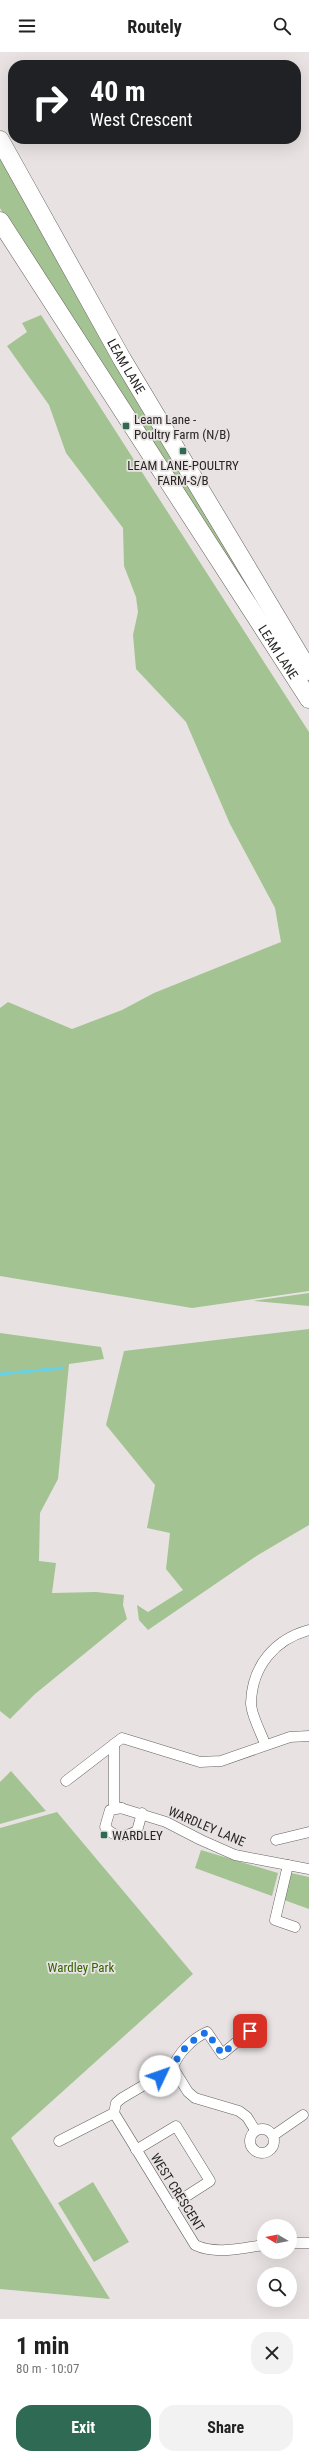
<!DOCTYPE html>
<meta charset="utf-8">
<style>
body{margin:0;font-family:"Roboto Condensed",sans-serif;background:#f2f2f2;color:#222;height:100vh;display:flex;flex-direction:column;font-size:15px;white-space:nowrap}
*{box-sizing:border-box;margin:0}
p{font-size:13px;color:#767676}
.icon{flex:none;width:22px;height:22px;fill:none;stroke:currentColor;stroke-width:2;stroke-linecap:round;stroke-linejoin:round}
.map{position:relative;height:2267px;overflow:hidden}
.details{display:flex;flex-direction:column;background:#fff;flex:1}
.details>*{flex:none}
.hud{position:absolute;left:8px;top:8px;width:293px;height:84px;border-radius:16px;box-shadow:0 4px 16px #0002;background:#202124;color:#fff;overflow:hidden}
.needle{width:26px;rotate:280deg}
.fabs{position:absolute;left:257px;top:2167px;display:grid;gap:8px}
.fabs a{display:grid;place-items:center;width:40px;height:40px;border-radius:50%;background:#fff;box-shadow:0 4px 16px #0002;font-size:20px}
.pin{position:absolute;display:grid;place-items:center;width:34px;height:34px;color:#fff;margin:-17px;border-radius:8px;box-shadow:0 2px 6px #0006}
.me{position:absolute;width:44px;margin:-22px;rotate:48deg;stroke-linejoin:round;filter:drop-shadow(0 0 3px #0008)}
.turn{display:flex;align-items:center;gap:14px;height:84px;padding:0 16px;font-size:18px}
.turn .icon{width:52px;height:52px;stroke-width:2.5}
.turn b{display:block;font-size:28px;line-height:34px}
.round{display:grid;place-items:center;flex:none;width:42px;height:42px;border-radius:16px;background:#f2f2f2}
.overview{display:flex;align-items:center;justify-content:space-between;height:68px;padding:0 16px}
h1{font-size:24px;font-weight:700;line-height:30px}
.action{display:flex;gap:8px;margin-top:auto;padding:8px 16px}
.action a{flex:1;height:46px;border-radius:16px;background:#2f6a54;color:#fff;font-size:16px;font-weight:700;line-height:46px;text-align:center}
.action a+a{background:#f2f2f2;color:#222}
header{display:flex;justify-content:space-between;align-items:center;height:52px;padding:0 16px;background:#fff;font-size:18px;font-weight:700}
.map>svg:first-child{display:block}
</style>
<header><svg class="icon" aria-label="menu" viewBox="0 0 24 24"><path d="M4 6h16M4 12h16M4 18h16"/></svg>Routely<svg class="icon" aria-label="search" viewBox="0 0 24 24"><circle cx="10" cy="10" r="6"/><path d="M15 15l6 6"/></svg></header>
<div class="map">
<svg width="309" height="2267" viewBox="0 0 309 2267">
<rect width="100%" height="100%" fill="#e8e3e2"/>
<!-- green -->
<g fill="#a3c492">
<polygon points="0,100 288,597 20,191 0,156"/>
<polygon points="41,263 309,680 309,1239 192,1256 0,1224 0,956 8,950 72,977 122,958 154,941 281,890 275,856 230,772 186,670 136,617 133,583 138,560 136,545 124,514 123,476 66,401 49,353 7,294 27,280 22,271"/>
<polygon points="309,1241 309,1254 253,1249"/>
<polygon points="309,1277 309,1473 258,1503 148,1578 139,1568 137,1553 148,1560 183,1538 166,1517 170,1481 147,1476 155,1433 106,1373 124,1299"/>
<polygon points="0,1281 101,1295 104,1307 69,1312 58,1427 40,1461 39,1509 56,1511 52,1541 96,1540 124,1543 123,1553 127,1567 35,1642 10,1667 0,1659"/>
<polygon points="11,1719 46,1759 0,1772 0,1730"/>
<polygon points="57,1760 193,1922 11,2086 110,2247 0,2237 0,1776"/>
<polygon points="201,1798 278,1821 272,1844 195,1816"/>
<polygon points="291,1821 309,1825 309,1857 284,1848"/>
<polygon points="93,2130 129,2190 94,2210 58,2151"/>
</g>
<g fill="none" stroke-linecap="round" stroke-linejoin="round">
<!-- stream -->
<polyline stroke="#68d1e5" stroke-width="3" points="0,1322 62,1316"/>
<!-- street casing -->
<g stroke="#666261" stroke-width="11">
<g id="street">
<polyline points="114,1692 114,1754 166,1770 201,1788 235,1803 309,1817"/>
<path d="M265,1692C261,1680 251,1663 251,1651C252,1614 275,1587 309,1578"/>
<polyline points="66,1729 122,1686 200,1710 221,1709 290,1685 309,1684"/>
<path d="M122,1756L110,1758L105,1775C116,1787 124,1785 137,1779L142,1761"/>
<polyline points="276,1788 309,1780"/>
<polyline points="288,1813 275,1868 295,1875"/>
<path d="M250,1979L222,2002L207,1980C193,1986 177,2002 173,2016L122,2046L116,2051L114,2061L195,2193C216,2203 242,2196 264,2193"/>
<polyline points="173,2016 188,2040 195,2046 239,2059 247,2065 255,2078"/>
<circle cx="262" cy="2089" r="12"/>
<polyline points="274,2083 303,2063"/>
<polyline points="59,2089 114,2061"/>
<polyline points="136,2098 176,2074 210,2129 171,2154"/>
<polyline points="290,2191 309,2191"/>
</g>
</g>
<!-- highway casing -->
<g stroke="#666261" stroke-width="19">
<g id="highway">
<path id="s1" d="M0,88L122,307L309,619"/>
<path id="s2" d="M0,169L309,647"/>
</g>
</g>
<!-- street -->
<use href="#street" stroke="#fff" stroke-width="10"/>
<!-- highway -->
<use href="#highway" stroke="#fff" stroke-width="18"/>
</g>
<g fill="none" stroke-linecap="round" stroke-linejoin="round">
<!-- route -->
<path stroke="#1a73e8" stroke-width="7" stroke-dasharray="0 12.6" d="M160,2024L173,2016C177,2002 193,1986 207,1980L222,2002L250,1979"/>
</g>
<!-- markers -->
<g fill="#2f6a54" stroke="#e8e3e2" stroke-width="1.5">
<rect x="122" y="370" width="8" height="8" rx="2"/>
<rect x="179" y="395" width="8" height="8" rx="2"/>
<rect x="100" y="1779" width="8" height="8" rx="2"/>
</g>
<g text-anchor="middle" stroke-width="3.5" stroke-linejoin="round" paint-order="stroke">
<!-- street labels -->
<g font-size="13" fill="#272625" stroke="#e8e3e2">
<text dy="5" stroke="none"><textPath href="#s1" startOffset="259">LEAM LANE</textPath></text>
<text dy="5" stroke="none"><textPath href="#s2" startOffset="513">LEAM LANE</textPath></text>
<text transform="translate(207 1774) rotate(23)" y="5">WARDLEY LANE</text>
<text transform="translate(178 2140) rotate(58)" y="5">WEST CRESCENT</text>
</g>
<!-- poi labels -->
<g font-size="13" fill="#272625" stroke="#e8e3e2" text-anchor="start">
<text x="134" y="372">Leam Lane -<tspan x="134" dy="15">Poultry Farm (N/B)</tspan></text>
<text x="183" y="418" text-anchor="middle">LEAM LANE-POULTRY<tspan x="183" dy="15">FARM-S/B</tspan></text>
<text x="112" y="1788">WARDLEY</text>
</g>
<!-- park labels -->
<g font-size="13" fill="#326401" stroke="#e8e3e2">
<text x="81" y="1920">Wardley Park</text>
</g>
</g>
</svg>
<div class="fabs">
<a><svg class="needle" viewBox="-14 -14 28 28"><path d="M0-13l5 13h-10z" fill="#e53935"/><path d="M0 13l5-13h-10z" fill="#767676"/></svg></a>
<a><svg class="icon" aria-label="search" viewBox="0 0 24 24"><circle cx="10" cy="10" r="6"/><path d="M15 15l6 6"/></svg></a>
</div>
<div class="pin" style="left:250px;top:1979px;background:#d93025"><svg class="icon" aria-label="arrive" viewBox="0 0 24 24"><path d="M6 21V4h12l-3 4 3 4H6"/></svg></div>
<svg class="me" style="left:160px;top:2024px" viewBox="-20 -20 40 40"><circle r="19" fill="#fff"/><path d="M0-13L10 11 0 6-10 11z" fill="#1a73e8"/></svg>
<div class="hud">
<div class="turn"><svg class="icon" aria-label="right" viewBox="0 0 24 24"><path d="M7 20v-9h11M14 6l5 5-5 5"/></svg><div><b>40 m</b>West Crescent</div></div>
</div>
</div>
<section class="details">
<div class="overview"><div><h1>1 min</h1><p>80 m · 10:07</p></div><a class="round"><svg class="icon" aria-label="close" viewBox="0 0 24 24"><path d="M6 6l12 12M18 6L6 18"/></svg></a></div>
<div class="action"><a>Exit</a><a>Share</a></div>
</section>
